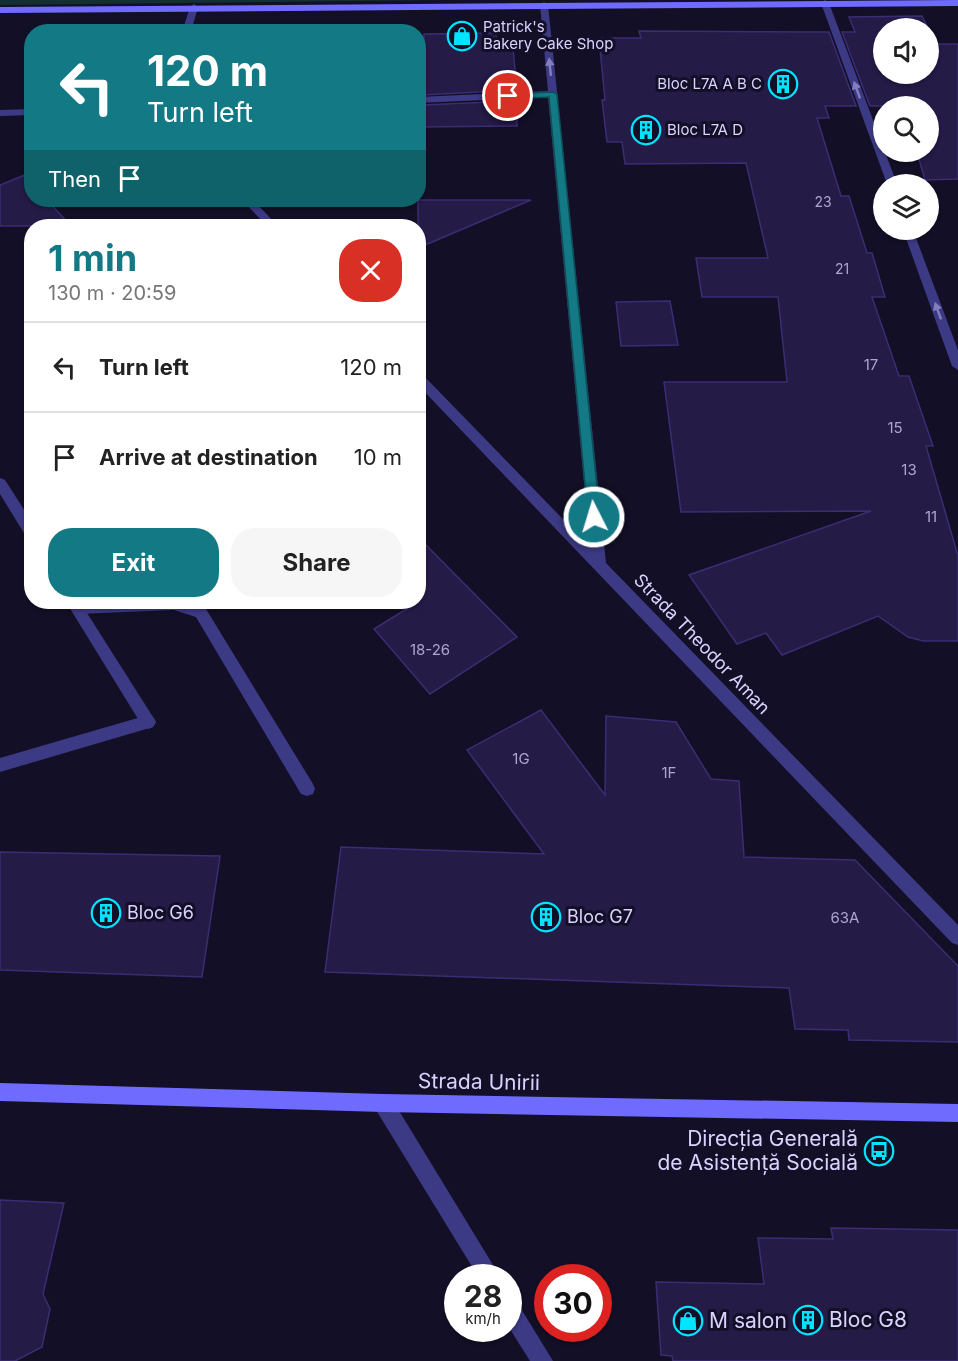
<!DOCTYPE html>
<meta charset="utf-8">
<style>
body{margin:0;font-family:Inter,sans-serif;background:#f6f6f6;color:#222;height:100vh;display:flex;flex-direction:column;font-size:22px;white-space:nowrap}
*{box-sizing:border-box;margin:0}
p{font-size:20px;color:#767676}
.icon{flex:none;width:33px;height:33px;fill:none;stroke:currentColor;stroke-width:2;stroke-linecap:round;stroke-linejoin:round}
.map{position:relative;flex:1;overflow:hidden}
.details{position:absolute;left:24px;top:219px;width:402px;height:390px;display:flex;flex-direction:column;background:#fff;border-radius:24px;box-shadow:0 2px 4px #0004}
.details>*{flex:none}
.hud{position:absolute;left:24px;top:24px;width:402px;height:183px;border-radius:24px;box-shadow:0 2px 4px #0004;background:#137a85;color:#fff;overflow:hidden}
.tools{position:absolute;left:873px;top:18px;display:grid;gap:12px}
.tools a{display:grid;place-items:center;width:66px;height:66px;border-radius:50%;background:#fff;box-shadow:0 2px 4px #0004;font-size:30px}
.speed{position:absolute;left:444px;top:1264px;display:flex;gap:12px;font-size:30px;font-weight:700;text-align:center}
.speed>*{display:grid;place-content:center;width:78px;height:78px;border-radius:50%;background:#fff;box-shadow:0 2px 4px #0004;line-height:1}
.speed small{font-size:15px;font-weight:400}
.speed .limit{border:9px solid #d22;background:#fff;color:#111}
.pin{position:absolute;display:grid;place-items:center;width:51px;height:51px;color:#fff;margin:-26px;border:3px solid #fff;border-radius:50%;box-shadow:0 2px 6px #0007}
.me{position:absolute;width:66px;margin:-33px;rotate:355deg;stroke-linejoin:round;filter:drop-shadow(0 0 4px #0008)}
.turn{display:flex;align-items:center;gap:21px;height:126px;padding:0 24px;font-size:27px}
.turn .icon{width:78px;height:78px;stroke-width:2.5}
.turn b{display:block;font-size:42px;line-height:51px}
.then{display:flex;align-items:center;height:57px;padding:0 24px;background:#0003;gap:12px;font-size:22px}
.round{display:grid;place-items:center;flex:none;width:63px;height:63px;border-radius:24px;background:#f6f6f6}
.overview{display:flex;align-items:center;justify-content:space-between;height:102px;padding:0 24px}
h1{font-size:36px;font-weight:700;line-height:45px;color:#137a85}
.action{display:flex;gap:12px;margin-top:auto;padding:12px 24px}
.action a{flex:1;height:69px;border-radius:24px;background:#137a85;color:#fff;font-size:24px;font-weight:700;line-height:69px;text-align:center}
.action a+a{background:#f6f6f6;color:#222}
ul{padding:0;list-style:none}
li{display:flex;align-items:center;gap:18px;height:90px;padding:0 24px;border-top:2px solid #e0e0e0}
li div{flex:1}
li b{display:block;font-size:22px}
li em{font-style:normal}
.map>svg:first-child{display:block}
</style>
<div class="map">
<svg width="958" height="1361" viewBox="0 0 958 1361">
<rect width="100%" height="100%" fill="#130f26"/>
<!-- green -->
<polygon fill="#12302f" points="0,0 449,0 0,5"/>
<!-- building -->
<g fill="#241b47" stroke="#3b2d73" stroke-width="1.5">
<polygon points="922,16 928,28 884,28 884,74 928,74 928,30 935,44 958,44 958,179 925,180 917,152 928,152 928,106 870,106 842,32 855,32 849,17"/>
<polygon points="639,31 829,32 856,106 825,106 829,118 817,118 841,196 849,196 867,253 872,253 885,297 872,297 899,376 909,376 933,446 926,446 958,556 958,641 923,641 908,637 878,616 782,655 766,633 737,644 689,575 871,511 681,512 664,382 787,382 778,297 702,297 696,258 768,258 746,163 625,164 622,142 607,142 602,100 605,100 599,38 641,38"/>
<polygon points="496,33 497,49 513,49 517,90 423,95 424,34"/>
<polygon points="516,101 517,126 422,127 422,105"/>
<polygon points="25,175 32,182 32,200 47,200 71,226 0,226 0,185"/>
<polygon points="418,200 531,200 418,248"/>
<polygon points="670,301 678,345 621,346 616,302"/>
<polygon points="418,537 517,637 430,694 374,629 418,602"/>
<polygon points="541,710 605,795 606,716 676,722 711,779 739,781 744,857 855,860 958,966 958,1042 849,1040 848,1030 795,1029 789,988 325,972 341,847 544,854 467,750"/>
<polygon points="0,852 220,856 202,977 0,970"/>
<polygon points="0,1200 64,1203 43,1294 50,1309 42,1347 15,1361 0,1361"/>
<polygon points="831,1228 958,1230 958,1361 673,1361 672,1356 661,1355 656,1282 764,1284 758,1238 833,1239"/>
</g>
<g fill="none" stroke-linecap="round" stroke-linejoin="round">
<!-- lane -->
<g fill="#3d3a85" fill-rule="evenodd">
<polygon points="77,602 184,602 206,609 313,784 315,789 313,794 307,796 301,794 196,617 174,610 77,614 70,608"/>
<polygon points="148,715 153,717 156,722 153,727 0,772 0,758"/>
</g>
<!-- street -->
<g fill="#3d3a85" fill-rule="evenodd">
<polygon points="825,0 829,3 897,184 887,184 821,3"/>
<polygon points="544,2 548,5 606,563 958,925 958,945 952,943 418,385 418,373 422,374 590,547 548,97 418,103 418,97 548,91 540,5"/>
<polygon points="194,4 198,7 191,32 182,32 190,7"/>
<polygon points="32,109 32,115 0,116 0,110"/>
<polygon points="242,200 253,200 278,226 267,226"/>
<polygon points="903,230 913,230 958,350 958,370 952,366"/>
<polygon points="0,478 5,480 32,522 32,539 27,538 0,494"/>
<polygon points="66,602 80,602 153,717 156,722 153,727 148,729 143,727"/>
<polygon points="383,1094 390,1096 501,1278 479,1278 376,1110 374,1103 376,1096"/>
<polygon points="508,1296 515,1299 553,1361 530,1361 508,1326"/>
</g>
<!-- secondary -->
<g fill="#6f6bff" fill-rule="evenodd">
<polygon points="958,0 958,6 0,13 0,7"/>
<polygon points="0,1083 383,1094 958,1104 958,1122 383,1112 0,1101"/>
</g>
</g>
<!-- one-way arrows -->
<defs><path id="oneway-solid" d="M-6-.8H1V-3.2L6.5 0L1 3.2V.8H-6Z" transform="scale(1.5)"/></defs>
<g fill="#837fbc">
<use href="#oneway-solid" transform="translate(550 67) rotate(-96)"/>
<use href="#oneway-solid" transform="translate(857 90) rotate(-110)"/>
<use href="#oneway-solid" transform="translate(938 311) rotate(-110)"/>
</g>
<!-- route -->
<polygon fill="#137a85" stroke="#0c4f56" stroke-width="1.5" points="553,92 557,94 600,517 594,522 588,517 549,97 508,99 504,96 508,94"/>
<!-- icons -->
<defs>
<g id="shop-ring" transform="scale(1.5)"><circle r="9.5" fill="#130f26" stroke="#00e5ff" stroke-width="1.5"/><path d="M-5-2.5h2.3a2.7 3.5 0 0 1 5.4 0H5L5.5 6h-11ZM-1.5-2.5h3a1.5 2.3 0 0 0-3 0Z" fill="#00e5ff"/></g>
<g id="building-ring" transform="scale(1.5)"><circle r="9.5" fill="#130f26" stroke="#00e5ff" stroke-width="1.5"/><path d="M-4-6H4V6H1V3H-1V6H-4ZM-2.5-4.3h1.7v1.8h-1.7ZM.8-4.3h1.7v1.8H.8ZM-2.5-1h1.7V.8h-1.7ZM.8-1h1.7V.8H.8Z" fill="#00e5ff"/></g>
<g id="bus-ring" transform="scale(1.5)"><circle r="9.5" fill="#130f26" stroke="#00e5ff" stroke-width="1.5"/><path d="M-5-6H5V4H4V6H2V4H-2V6H-4V4H-5ZM-3.5-4V0h7V-4ZM-3.5 1.2v1.5H-2V1.2ZM2 1.2v1.5H3.5V1.2Z" fill="#00e5ff"/></g>
</defs>
<g fill-rule="evenodd">
<use href="#shop-ring" x="462" y="36"/>
<use href="#building-ring" x="783" y="84"/>
<use href="#building-ring" x="646" y="130"/>
<use href="#building-ring" x="106" y="913"/>
<use href="#building-ring" x="546" y="917"/>
<use href="#bus-ring" x="879" y="1151"/>
<use href="#building-ring" x="808" y="1320"/>
<use href="#shop-ring" x="688" y="1321"/>
</g>
<g text-anchor="middle" stroke-width="6" stroke-linejoin="round" paint-order="stroke">
<!-- far-number labels -->
<g font-size="14" fill="#aca6d1">
<text x="823" y="207">23</text>
<text x="842" y="274">21</text>
</g>
<!-- far-poi labels -->
<g font-size="15" fill="#d9d4ff" stroke="#130f26" text-anchor="start">
<text x="483" y="32">Patrick's<tspan x="483" dy="17">Bakery Cake Shop</tspan></text>
<text x="762" y="89" text-anchor="end">Bloc L7A A B C</text>
<text x="667" y="135">Bloc L7A D</text>
</g>
<!-- number labels -->
<g font-size="15" fill="#aca6d1">
<text x="871" y="370">17</text>
<text x="895" y="433">15</text>
<text x="909" y="475">13</text>
<text x="931" y="522">11</text>
<text x="430" y="655">18-26</text>
<text x="521" y="764">1G</text>
<text x="669" y="778">1F</text>
<text x="845" y="923">63A</text>
</g>
<!-- street labels -->
<g font-size="18" fill="#d9d4ff" stroke="#130f26">
<text transform="translate(702 644) rotate(46)" y="6">Strada Theodor Aman</text>
</g>
<!-- poi labels -->
<g font-size="18" fill="#d9d4ff" stroke="#130f26" text-anchor="start">
<text x="127" y="919">Bloc G6</text>
<text x="567" y="923">Bloc G7</text>
</g>
<!-- near-street labels -->
<g font-size="21" fill="#d9d4ff" stroke="#130f26">
<text transform="translate(479 1082) rotate(1)" y="7">Strada Unirii</text>
</g>
<!-- near-poi labels -->
<g font-size="21" fill="#d9d4ff" stroke="#130f26" text-anchor="start">
<text x="858" y="1146" text-anchor="end">Direcția Generală<tspan x="858" dy="24">de Asistență Socială</tspan></text>
<text x="829" y="1327">Bloc G8</text>
<text x="709" y="1328">M salon</text>
</g>
</g>
</svg>
<div class="tools">
<a><svg class="icon" aria-label="sound" viewBox="0 0 24 24"><path d="M4 9h4l5-4v14l-5-4H4zM17 9q2 3 0 6"/></svg></a>
<a><svg class="icon" aria-label="search" viewBox="0 0 24 24"><circle cx="10" cy="10" r="6"/><path d="M15 15l6 6"/></svg></a>
<a><svg class="icon" aria-label="layers" viewBox="0 0 24 24"><path d="M12 4l9 5-9 5-9-5zM3 14l9 5 9-5"/></svg></a>
</div>
<div class="speed"><div>28<small>km/h</small></div><div class="limit">30</div></div>
<div class="pin" style="left:508px;top:96px;background:#d93025"><svg class="icon" aria-label="arrive" viewBox="0 0 24 24"><path d="M6 21V4h12l-3 4 3 4H6"/></svg></div>
<svg class="me" style="left:594px;top:517px" viewBox="-20 -20 40 40"><circle r="17" fill="#137a85" stroke="#fff" stroke-width="3"/><path d="M0-11L8 9 0 5-8 9z" fill="#fff"/></svg>
<div class="hud">
<div class="turn"><svg class="icon" aria-label="left" viewBox="0 0 24 24"><path d="M17 20v-9H6M10 6l-5 5 5 5"/></svg><div><b>120 m</b>Turn left</div></div>
<div class="then">Then<svg class="icon" aria-label="arrive" viewBox="0 0 24 24"><path d="M6 21V4h12l-3 4 3 4H6"/></svg></div>
</div>
<section class="details">
<div class="overview"><div><h1>1 min</h1><p>130 m · 20:59</p></div><a class="round" style="background:#d93025;color:#fff"><svg class="icon" aria-label="close" viewBox="0 0 24 24"><path d="M6 6l12 12M18 6L6 18"/></svg></a></div>
<ul>
<li><svg class="icon" aria-label="left" viewBox="0 0 24 24"><path d="M17 20v-9H6M10 6l-5 5 5 5"/></svg><div><b>Turn left</b></div><em>120 m</em></li>
<li><svg class="icon" aria-label="arrive" viewBox="0 0 24 24"><path d="M6 21V4h12l-3 4 3 4H6"/></svg><div><b>Arrive at destination</b></div><em>10 m</em></li>
</ul>
<div class="action"><a>Exit</a><a>Share</a></div>
</section>
</div>
